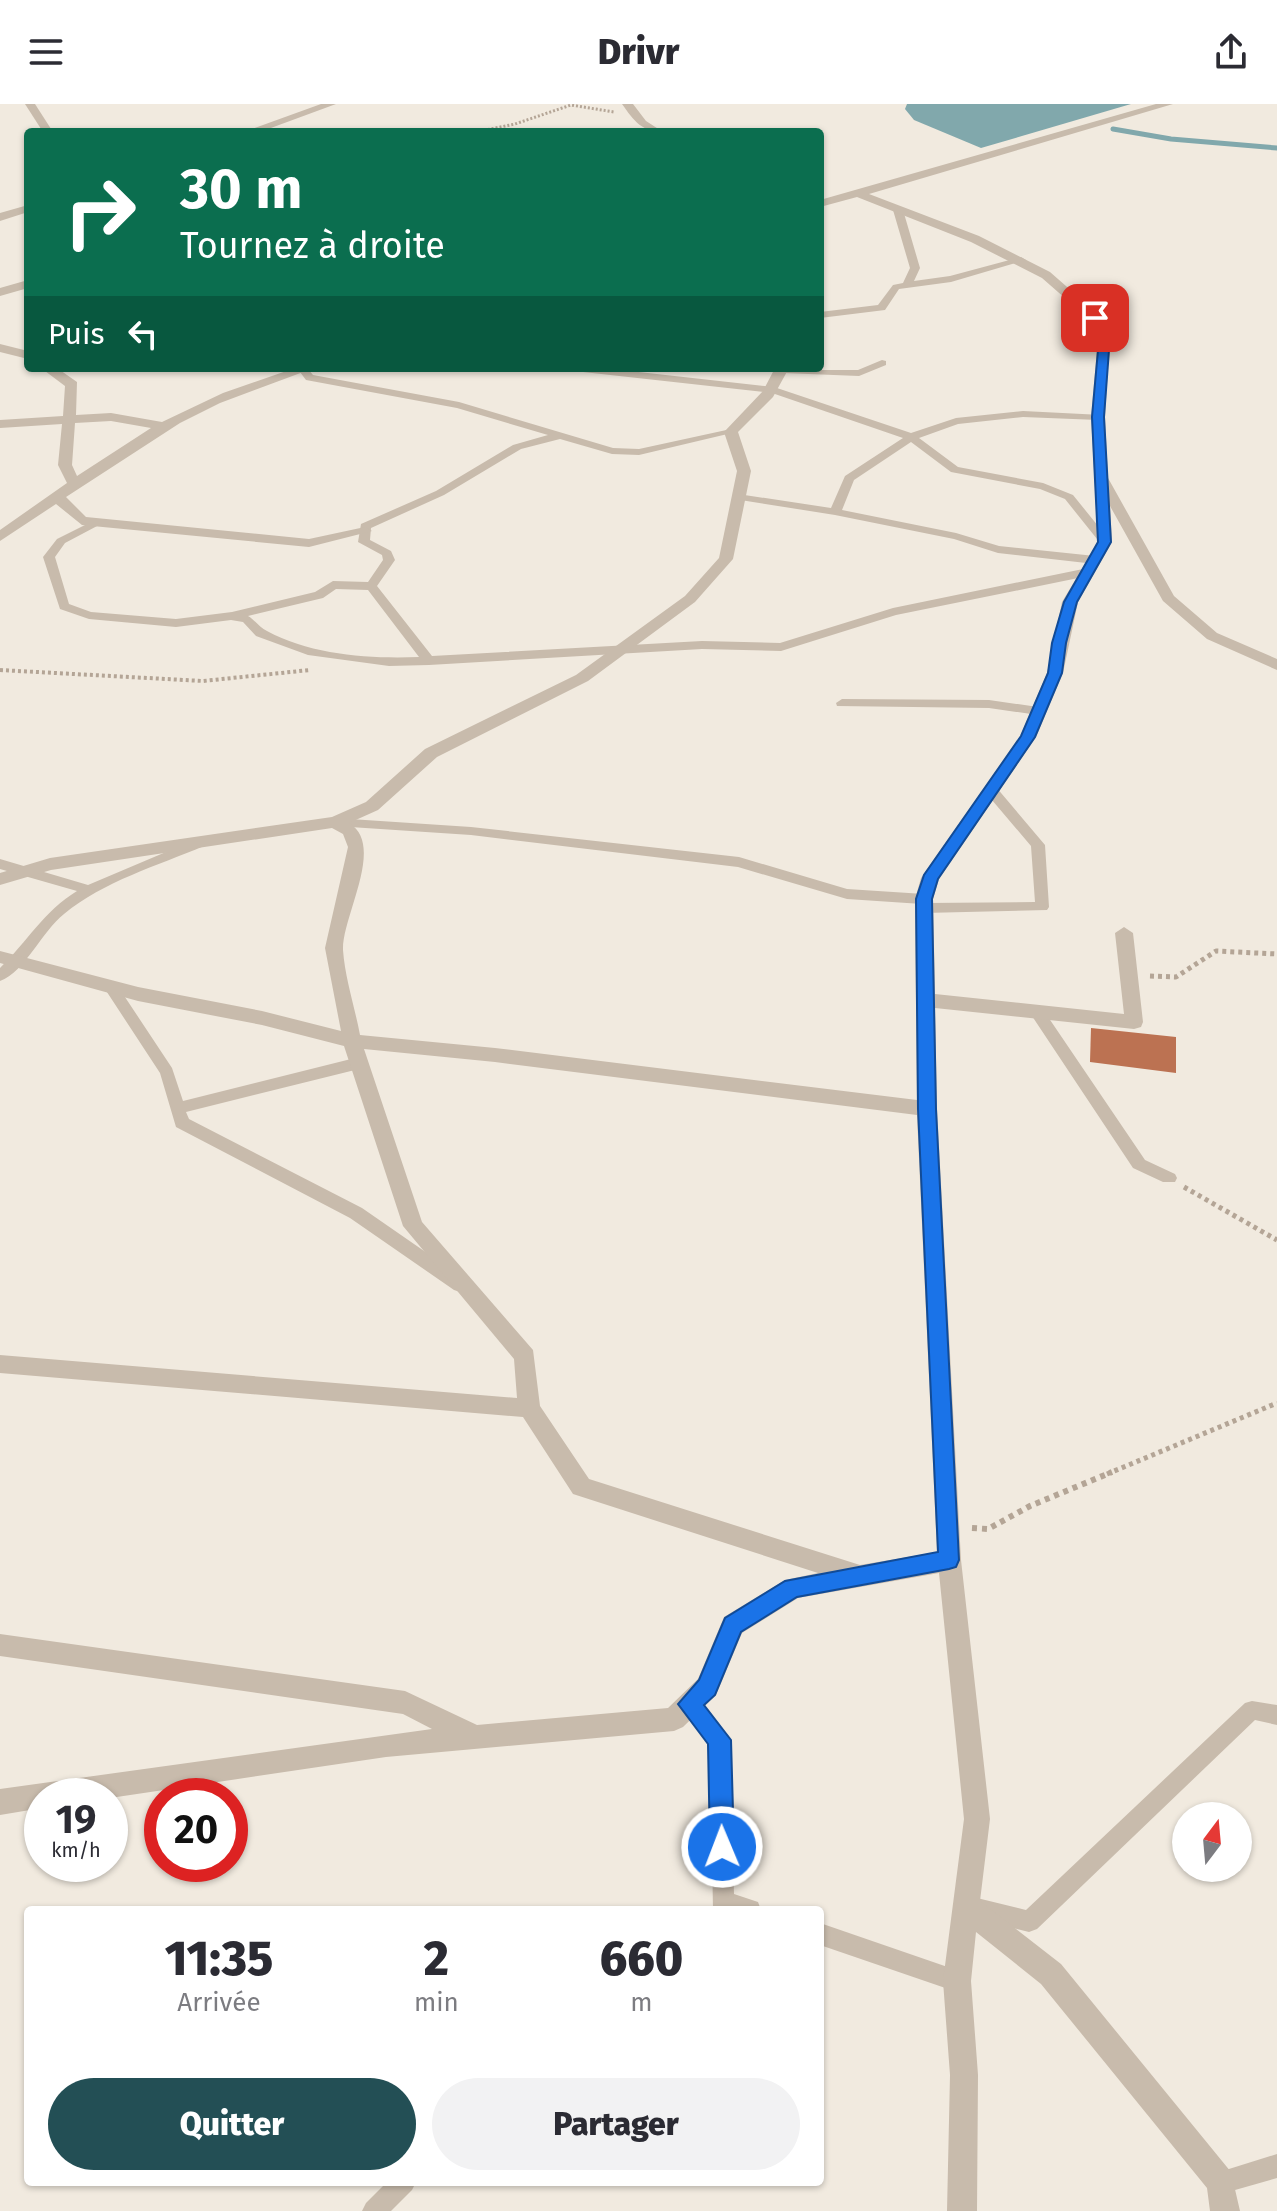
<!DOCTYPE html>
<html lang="fr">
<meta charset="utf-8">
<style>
body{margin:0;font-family:"Fira Sans",sans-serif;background:#f2f2f3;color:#2b2b33;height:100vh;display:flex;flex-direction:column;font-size:30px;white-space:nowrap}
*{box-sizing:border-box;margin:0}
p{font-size:26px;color:#7c7c81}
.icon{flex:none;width:44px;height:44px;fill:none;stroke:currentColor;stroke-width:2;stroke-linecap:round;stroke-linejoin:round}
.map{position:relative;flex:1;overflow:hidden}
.drawer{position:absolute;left:24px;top:1802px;width:800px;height:280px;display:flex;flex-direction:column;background:#fff;border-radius:8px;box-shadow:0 2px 6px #0004}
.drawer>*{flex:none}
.hud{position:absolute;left:24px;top:24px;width:800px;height:244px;border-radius:8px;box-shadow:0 2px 6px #0004;background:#0b6e4f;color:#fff;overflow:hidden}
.needle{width:52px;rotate:16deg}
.buttons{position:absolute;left:1172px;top:1698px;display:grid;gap:16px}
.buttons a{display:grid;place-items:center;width:80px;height:80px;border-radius:50%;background:#fff;box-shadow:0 2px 6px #0004;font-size:40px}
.speed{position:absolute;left:24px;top:1674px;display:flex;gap:16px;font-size:40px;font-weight:700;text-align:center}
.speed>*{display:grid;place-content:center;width:104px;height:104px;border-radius:50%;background:#fff;box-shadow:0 2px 6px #0004;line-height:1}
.speed small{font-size:20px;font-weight:400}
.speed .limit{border:12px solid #d22;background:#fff;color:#111}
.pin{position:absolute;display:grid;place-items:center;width:68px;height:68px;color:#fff;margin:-34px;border-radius:16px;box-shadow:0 4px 12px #0006}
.me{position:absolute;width:88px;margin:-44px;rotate:359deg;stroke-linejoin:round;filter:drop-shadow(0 0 6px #0008)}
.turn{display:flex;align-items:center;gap:28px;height:168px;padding:0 24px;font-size:36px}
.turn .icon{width:104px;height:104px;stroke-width:2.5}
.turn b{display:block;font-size:56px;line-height:68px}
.then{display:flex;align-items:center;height:76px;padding:0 24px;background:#0003;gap:16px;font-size:30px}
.eta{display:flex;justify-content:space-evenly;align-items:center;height:136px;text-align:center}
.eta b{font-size:48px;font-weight:800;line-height:56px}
.primary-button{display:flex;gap:16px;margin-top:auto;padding:16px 24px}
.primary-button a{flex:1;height:92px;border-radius:48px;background:#234f55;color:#fff;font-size:32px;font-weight:800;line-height:92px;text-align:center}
.primary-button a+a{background:#f2f2f3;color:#2b2b33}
header{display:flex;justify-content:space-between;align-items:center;height:104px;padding:0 24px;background:#fff;font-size:36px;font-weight:800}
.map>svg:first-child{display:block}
</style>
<header><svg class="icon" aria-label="menu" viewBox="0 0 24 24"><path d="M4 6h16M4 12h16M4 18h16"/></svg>Drivr<svg class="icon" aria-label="share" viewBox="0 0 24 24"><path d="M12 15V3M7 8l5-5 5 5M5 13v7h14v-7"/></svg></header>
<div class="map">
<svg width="1277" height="2107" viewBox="0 0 1277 2107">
<rect width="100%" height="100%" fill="#f1eadf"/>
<!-- water -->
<polygon fill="#81a8ac" points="907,0 1131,0 981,44 914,16 905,5"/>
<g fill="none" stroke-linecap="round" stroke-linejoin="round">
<!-- stream -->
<polyline stroke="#81a8ac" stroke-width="5" points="1113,25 1171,35 1277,44"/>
</g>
<!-- building -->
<polygon fill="#bc7252" points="1091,924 1176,933 1176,969 1090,958"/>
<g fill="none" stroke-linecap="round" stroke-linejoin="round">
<!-- path-far3 -->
<polyline stroke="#b4a596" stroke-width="3" stroke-dasharray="2 2" stroke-linecap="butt" points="476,28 515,20 571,1 614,8"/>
<!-- path-far2 -->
<polyline stroke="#b4a596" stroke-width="4" stroke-dasharray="3 3" stroke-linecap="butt" points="0,566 203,577 310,566"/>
<!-- path-far1 -->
<g stroke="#b4a596" stroke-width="5" stroke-dasharray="4 4" stroke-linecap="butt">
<polyline points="1150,872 1176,873 1216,847 1277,850"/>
<polyline points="1184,1083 1277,1136"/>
<polyline points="1107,1370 1277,1299"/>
</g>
<!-- path -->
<polyline stroke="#b4a596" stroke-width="6" stroke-dasharray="5 5" stroke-linecap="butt" points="972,1424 988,1425 1030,1402 1112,1368"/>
<!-- lane -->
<g fill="#c8bbac" fill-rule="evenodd">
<polygon points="898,103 903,106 920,164 914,177 950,172 1021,153 1026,156 951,178 899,185 885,206 820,214 820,208 878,201 893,181 903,179 910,164 893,106"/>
<polygon points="882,256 886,257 886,261 859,272 783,269 778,266 858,266"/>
<path d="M297,264H307L313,271L459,298L613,344L639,345L731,325L736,328L639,351L612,350L560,335L521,345L444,391L371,424L370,436L391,447L395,456L377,482L432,552L702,537L780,539L893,504L1088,464L1094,468L1088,472L896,511L781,547L702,545L429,561L389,562L308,551L256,532L243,518L231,516L176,523L89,515L60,505L43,453L57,435L95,416L99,417V421L65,439L55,453L69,500L91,508L176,515L232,508L315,488L333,477L368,478L383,456L382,451L358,438L361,420L436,387L513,341L548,331L457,304L306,276ZM336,485L368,486L419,553C370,555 311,551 267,527C260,524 255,516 248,512L323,494Z"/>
<polygon points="569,264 603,264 774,283 911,329 956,314 1023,307 1102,311 1102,315 1098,316 1023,313 958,320 919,334 958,363 1043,379 1073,391 1111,438 1101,440 1065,395 1040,385 951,368 911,338 854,376 842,406 956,429 999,442 1095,452 1101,456 1095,460 998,449 954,435 835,411 734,395 734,391 738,390 831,404 845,372 903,334 772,289 574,267"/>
<polygon points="842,595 989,596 1038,603 1044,607 1038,611 989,604 837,602 836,599"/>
<polygon points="991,682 996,683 1045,741 1049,803 1047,806 924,809 917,804 922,800 847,795 738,763 471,731 335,722 328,718 335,714 471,723 739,753 847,785 924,790 931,795 926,799 1035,798 1031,742 986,689 986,683"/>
<path d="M199,734L206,739L204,742C157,762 104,777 64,810C42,827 25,868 0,877V864C27,838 44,807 77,787L0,765V755L88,781Z"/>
<polygon points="110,877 115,878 172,964 183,997 359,953 364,955 367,959 359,965 186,1008 189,1015 362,1104 466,1176 468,1181 466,1186 460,1188 454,1186 350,1114 176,1023 160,969 103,882"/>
<polygon points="1037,903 1042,904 1145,1056 1175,1070 1177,1074 1175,1078 1163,1078 1133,1064 1032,912 1030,908 1032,904"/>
<polygon points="689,1591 696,1593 730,1636 734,1790 758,1798 761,1806 713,1806 710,1639 679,1600 682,1593"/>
<polygon points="1252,1597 1277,1601 1277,1621 1255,1616 1037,1825 1029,1828 969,1813 966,1805 969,1797 977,1794 1026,1806 1245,1599"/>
<polygon points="820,1819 965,1869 968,1877 965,1885 957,1888 820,1841"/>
<polygon points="1277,2050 1277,2074 1221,2090 1213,2086 1209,2078 1213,2070"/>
<polygon points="387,2078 416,2078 412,2086 391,2107 362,2107 366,2099"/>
</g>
<!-- street -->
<g fill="#c8bbac" fill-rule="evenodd">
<polygon points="25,0 35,0 53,28 43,28"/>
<polygon points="321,0 336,0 260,28 244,28"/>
<path d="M622,0H633L646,17L663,28C642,28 634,17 622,0Z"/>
<path d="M1156,0H1173L869,90L979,132L1050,168L1099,211L1107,226L1109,246L1105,313L1108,374L1174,492L1217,529L1277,555V566L1207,535L1163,497L1110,402L1112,438L1078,498L1063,569L1036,633L939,775L933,795L935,890L1124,910L1115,829L1124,823L1133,829L1143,918L1141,923L1134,925L935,904L937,1005L961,1456L990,1715L980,1797L1061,1860L1231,2068L1240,2107H1210L1207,2084L1041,1880L976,1828L971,1877L978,1971L977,2107H947L950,1971L943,1877L964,1715L939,1469L798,1494L742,1529L716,1591L683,1623L674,1627L386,1653L110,1694L42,1692V1704L0,1711V1685L432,1625L403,1610L0,1552V1530L405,1587L477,1621L668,1604L698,1575L724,1513L785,1476L818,1469L573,1390L523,1313L0,1269V1251L517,1294L514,1255L403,1122L344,942L262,921L138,897L0,859V847L138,883L262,907L341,927L325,844L348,743L343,730L332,724L51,766L0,781V769L50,754L332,713L366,698L425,645L576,571L685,492L719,454L737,367L724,328L763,287L775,264H789L773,293L738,328L751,367L733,455L695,498L588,577L437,653L378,706L349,719C386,741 342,812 343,846C345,874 355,904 360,931L495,944L917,996L915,795L921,774L1020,633L1047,569L1062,498L1098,438L1091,313L1097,246L1095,226L1090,216L1042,174L971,138L857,93L820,103V96ZM364,945L495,958L917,1011L937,1448L860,1461L589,1375L540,1302L533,1246L422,1118Z"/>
<polygon points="28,101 28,108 0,117 0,109"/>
<polygon points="28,176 28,184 0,192 0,184"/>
<polygon points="0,240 28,247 28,255 0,248"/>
<path d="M41,264H57L77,278L76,311L111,309L162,318L223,289L295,264H314L220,299L180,319L66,393L86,413L309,435L365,423L372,427L309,443L82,421L56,400L0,437V426L67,379L58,361L62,320L0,324V316L63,312L65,282ZM111,317L151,324L77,372L72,361L75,319Z"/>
</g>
</g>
<!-- route -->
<polygon fill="#1a73e8" stroke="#114b97" stroke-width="2" points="1095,211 1101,214 1109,246 1104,313 1111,438 1077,498 1066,539 1062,569 1035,633 938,775 932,795 936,1005 959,1456 956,1463 949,1465 797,1493 741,1528 715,1591 704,1601 731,1636 734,1743 731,1752 722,1755 714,1752 710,1743 708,1640 678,1600 699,1576 725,1514 785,1477 938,1448 918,1005 916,795 924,771 1021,632 1048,569 1052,539 1064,498 1098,438 1092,313 1098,246 1089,214"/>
</svg>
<div class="buttons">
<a><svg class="needle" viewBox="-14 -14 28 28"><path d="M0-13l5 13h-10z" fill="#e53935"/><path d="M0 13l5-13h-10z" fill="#7c7c81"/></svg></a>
</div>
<div class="speed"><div>19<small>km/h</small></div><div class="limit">20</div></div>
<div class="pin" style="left:1095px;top:214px;background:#d93025"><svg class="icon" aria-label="arrive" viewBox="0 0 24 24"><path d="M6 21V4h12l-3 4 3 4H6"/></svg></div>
<svg class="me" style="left:722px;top:1743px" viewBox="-20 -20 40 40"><circle r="17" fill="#1a73e8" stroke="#fff" stroke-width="3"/><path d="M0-11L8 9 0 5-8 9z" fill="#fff"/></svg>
<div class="hud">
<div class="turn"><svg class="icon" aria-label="right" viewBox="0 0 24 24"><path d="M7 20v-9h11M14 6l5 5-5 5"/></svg><div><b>30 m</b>Tournez à droite</div></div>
<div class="then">Puis<svg class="icon" aria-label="left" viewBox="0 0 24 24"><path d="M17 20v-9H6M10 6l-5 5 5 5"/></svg></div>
</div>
<section class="drawer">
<div class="eta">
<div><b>11:35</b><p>Arrivée</p></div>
<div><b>2</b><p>min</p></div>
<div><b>660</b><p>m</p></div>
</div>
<div class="primary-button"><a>Quitter</a><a>Partager</a></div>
</section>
</div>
